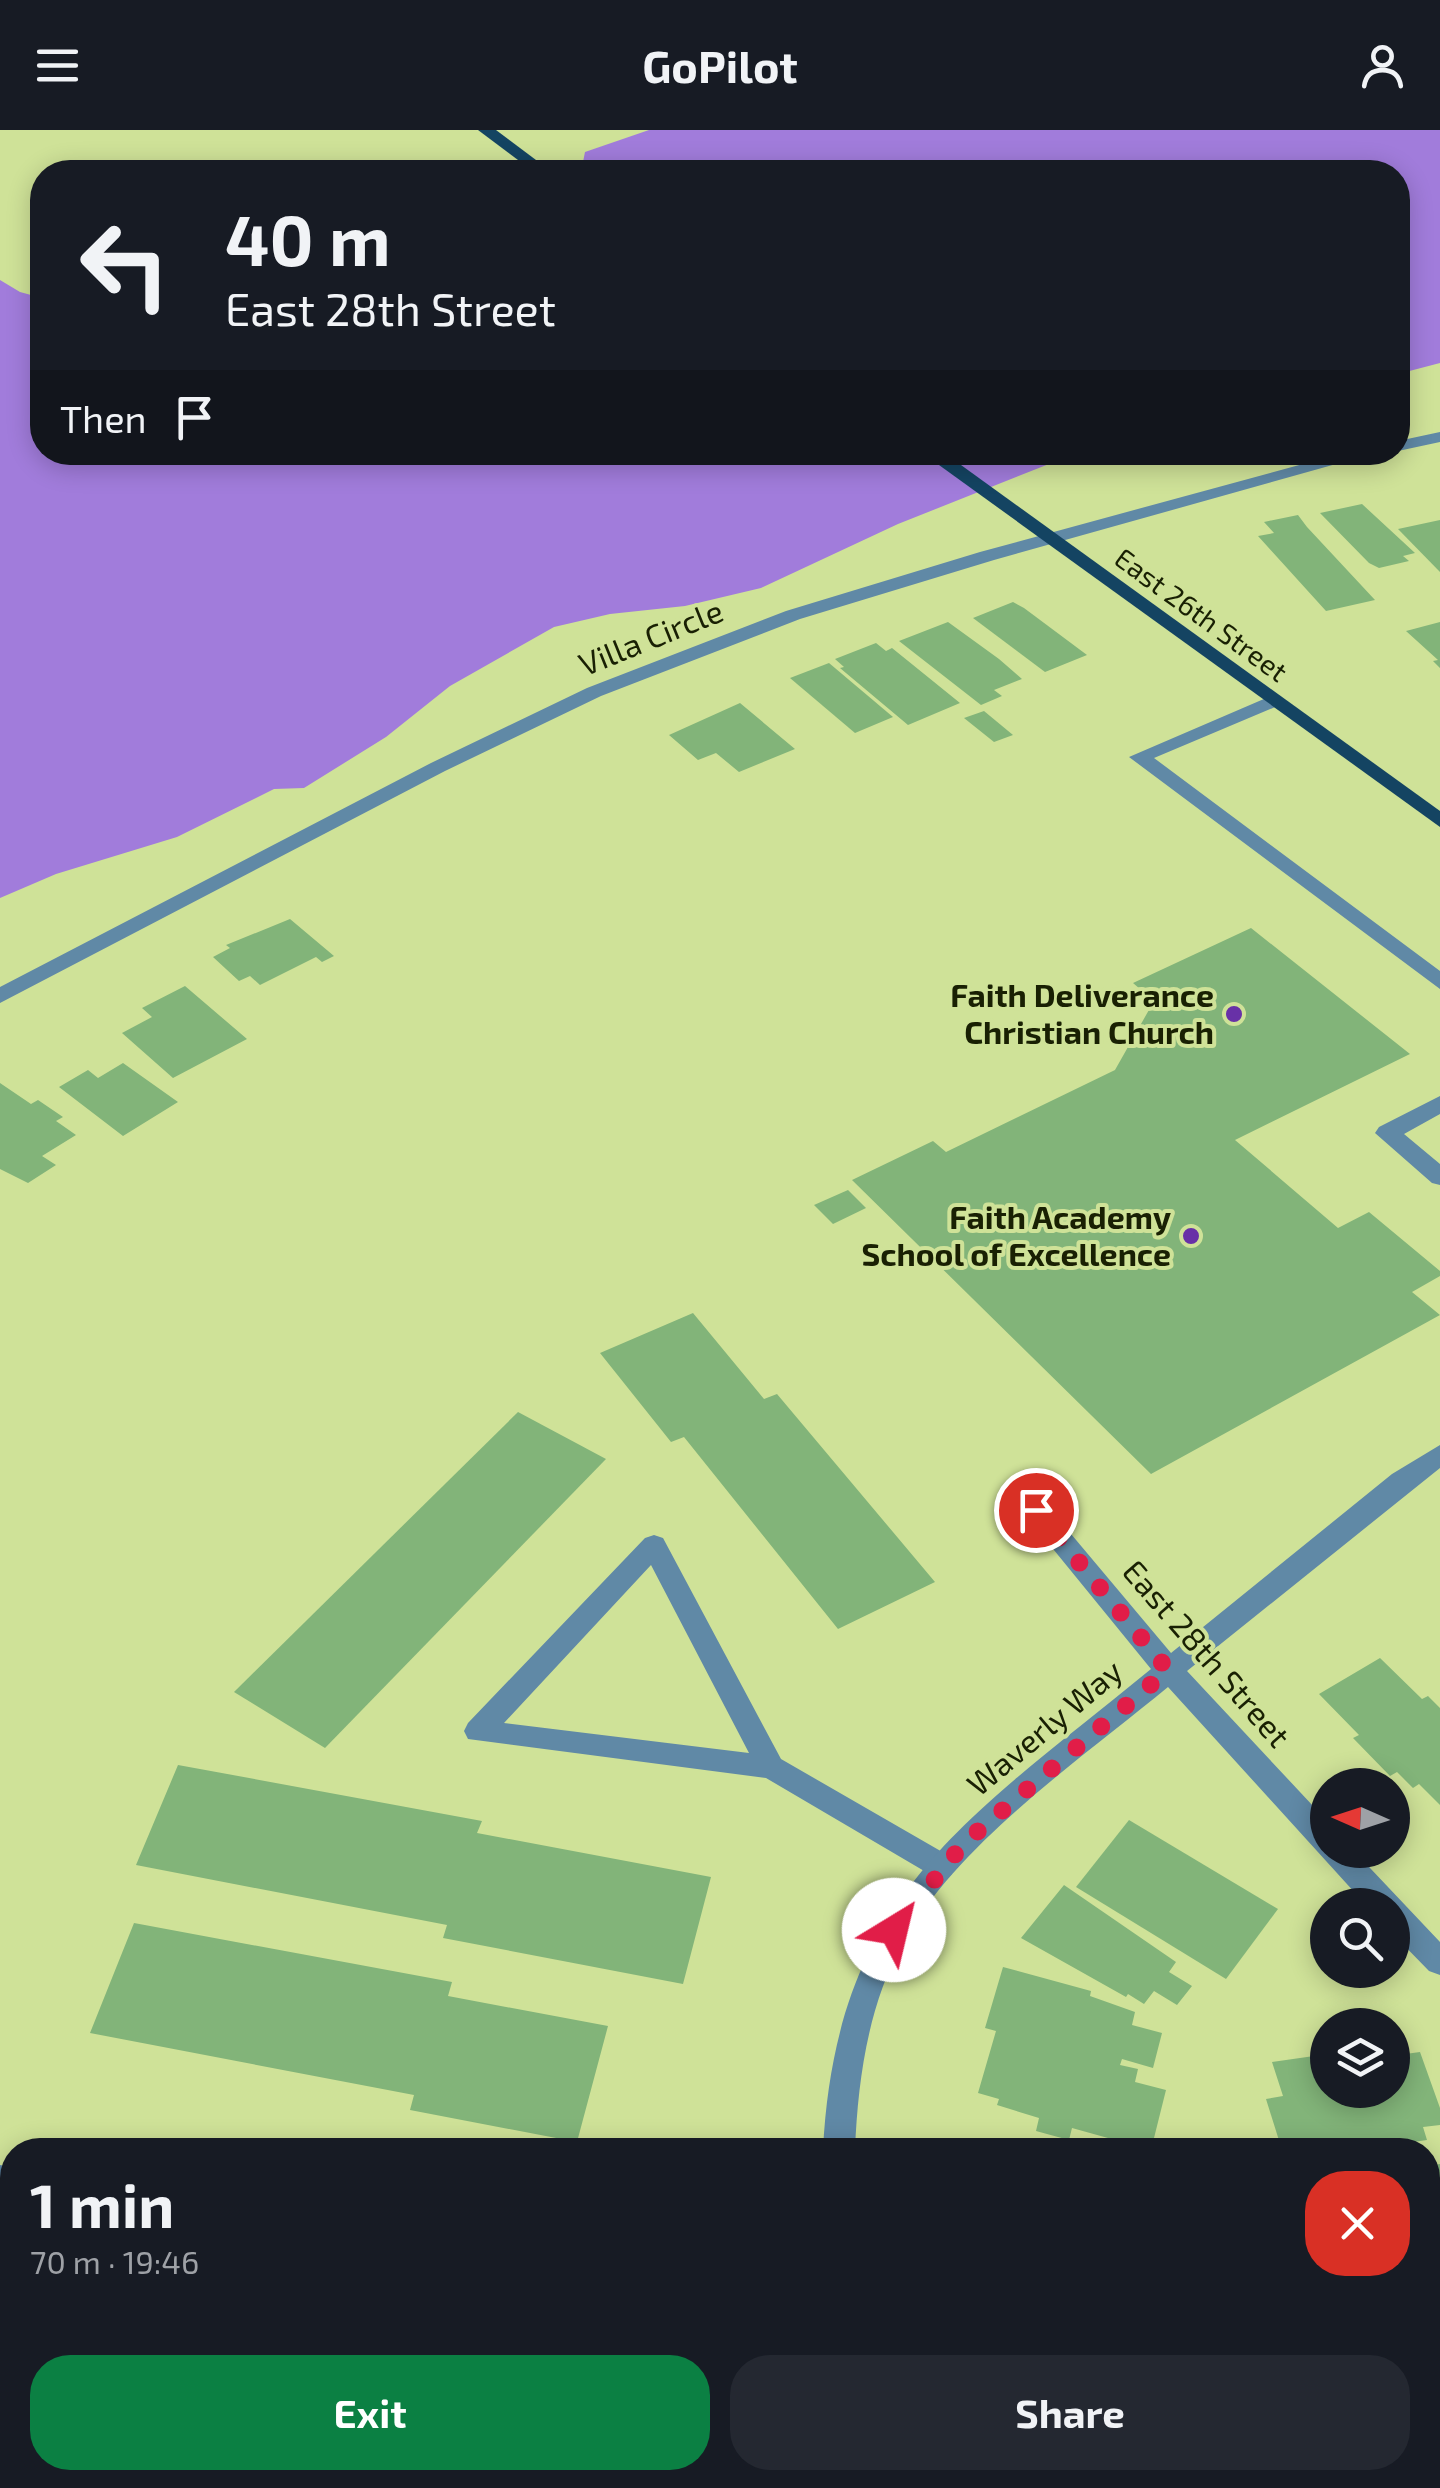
<!DOCTYPE html>
<meta charset="utf-8">
<style>
body{margin:0;font-family:"Exo 2",sans-serif;background:#242831;color:#f1f3f6;height:100vh;display:flex;flex-direction:column;font-size:38px;white-space:nowrap}
*{box-sizing:border-box;margin:0}
p{font-size:32px;color:#9ea1a6}
.icon{flex:none;width:55px;height:55px;fill:none;stroke:currentColor;stroke-width:2;stroke-linecap:round;stroke-linejoin:round}
.map{position:relative;flex:1;overflow:hidden}
.details{position:absolute;left:0px;top:2008px;width:1440px;height:352px;display:flex;flex-direction:column;background:#171b24;border-radius:40px 40px 0 0;box-shadow:0 5px 25px #0003}
.details>*{flex:none}
.hud{position:absolute;left:30px;top:30px;width:1380px;height:305px;border-radius:40px;box-shadow:0 5px 25px #0003;background:#171b24;color:#f1f3f6;overflow:hidden}
.needle{width:65px;rotate:273deg}
.fabs{position:absolute;left:1310px;top:1638px;display:grid;gap:20px}
.fabs a{display:grid;place-items:center;width:100px;height:100px;border-radius:50%;background:#171b24;box-shadow:0 5px 25px #0003;font-size:50px}
.pin{position:absolute;display:grid;place-items:center;width:85px;height:85px;color:#fff;margin:-42px;border:5px solid #fff;border-radius:50%;box-shadow:0 2px 10px #0007}
.me{position:absolute;width:110px;margin:-55px;rotate:36deg;stroke-linejoin:round;filter:drop-shadow(0 0 8px #0008)}
.turn{display:flex;align-items:center;gap:35px;height:210px;padding:0 30px;font-size:45px}
.turn .icon{width:130px;height:130px;stroke-width:2.5}
.turn b{display:block;font-size:70px;line-height:85px}
.then{display:flex;align-items:center;height:95px;padding:0 30px;background:#0003;gap:20px;font-size:38px}
.round{display:grid;place-items:center;flex:none;width:105px;height:105px;border-radius:40px;background:#242831}
.head{display:flex;align-items:center;justify-content:space-between;height:170px;padding:0 30px}
h1{font-size:60px;font-weight:700;line-height:75px}
.action{display:flex;gap:20px;margin-top:auto;padding:20px 30px}
.action a{flex:1;height:115px;border-radius:40px;background:#0b8043;color:#fff;font-size:40px;font-weight:700;line-height:115px;text-align:center}
.action a+a{background:#242831;color:#f1f3f6}
header{display:flex;justify-content:space-between;align-items:center;height:130px;padding:0 30px;background:#171b24;font-size:45px;font-weight:700}
.map>svg:first-child{display:block}
</style>
<header><svg class="icon" aria-label="menu" viewBox="0 0 24 24"><path d="M4 6h16M4 12h16M4 18h16"/></svg>GoPilot<svg class="icon" aria-label="person" viewBox="0 0 24 24"><circle cx="12" cy="8" r="4"/><path d="M4 21q1-7 8-7t8 7"/></svg></header>
<div class="map">
<svg width="1440" height="2358" viewBox="0 0 1440 2358">
<rect width="100%" height="100%" fill="#cfe298"/>
<!-- water -->
<g fill="#a17cdb">
<polygon points="649,0 1440,0 1440,233 1398,244 1398,42 581,42 585,22"/>
<polygon points="0,150 20,162 42,168 42,322 1093,323 1049,334 898,394 761,458 685,476 610,484 554,497 450,556 386,607 304,658 274,659 177,707 56,744 0,768"/>
</g>
<!-- building -->
<g fill="#82b479">
<polygon points="1362,374 1415,423 1403,426 1409,431 1379,438 1369,433 1320,383"/>
<polygon points="1298,385 1307,397 1375,470 1326,481 1258,406 1274,403 1264,392"/>
<polygon points="1440,390 1440,442 1398,399"/>
<polygon points="1013,472 1024,478 1087,525 1045,542 973,488"/>
<polygon points="948,492 999,529 1022,549 994,560 1002,566 981,575 899,511"/>
<polygon points="1440,492 1440,538 1433,531 1438,530 1406,501"/>
<polygon points="876,513 886,521 892,518 960,573 908,595 840,538 844,537 835,529"/>
<polygon points="829,533 893,587 855,603 790,548"/>
<polygon points="740,573 795,619 739,642 716,623 698,630 669,605"/>
<polygon points="984,581 1013,605 994,612 964,588"/>
<polygon points="290,789 334,826 322,832 316,827 260,855 250,846 239,851 213,827 230,818 226,815"/>
<polygon points="1251,798 1410,924 1235,1010 1338,1098 1369,1082 1440,1141 1440,1146 1412,1162 1440,1185 1151,1344 852,1050 933,1011 946,1022 1115,940 1154,871 1133,853"/>
<polygon points="185,856 247,909 173,948 122,903 152,887 142,878"/>
<polygon points="123,933 178,972 123,1006 59,957 88,940 98,948"/>
<polygon points="0,953 31,974 38,970 63,987 56,991 76,1005 42,1026 56,1035 28,1053 0,1039"/>
<polygon points="848,1060 866,1078 833,1094 814,1075"/>
<polygon points="693,1183 764,1269 777,1264 935,1452 838,1499 684,1307 671,1312 600,1223"/>
<polygon points="518,1282 606,1329 325,1618 234,1562"/>
<polygon points="1380,1528 1422,1569 1428,1566 1440,1578 1440,1675 1419,1654 1413,1658 1397,1642 1390,1646 1353,1608 1359,1605 1319,1564"/>
<polygon points="178,1635 482,1691 477,1703 711,1747 683,1854 443,1808 447,1795 136,1735"/>
<polygon points="1129,1690 1278,1779 1226,1849 1076,1757"/>
<polygon points="1064,1755 1176,1832 1169,1842 1192,1856 1177,1875 1154,1861 1144,1874 1128,1864 1126,1867 1021,1808"/>
<polygon points="134,1793 452,1852 448,1866 608,1896 577,2012 410,1980 414,1965 90,1903"/>
<polygon points="1003,1837 1091,1861 1090,1866 1135,1882 1132,1895 1162,1903 1153,1938 1122,1929 1120,1935 1138,1939 1135,1952 1166,1960 1151,2020 1072,1998 1069,2010 1036,2001 1039,1988 997,1975 999,1969 978,1963 996,1901 985,1898"/>
<polygon points="1393,1911 1398,1925 1420,1922 1440,1978 1440,1995 1423,1997 1427,2010 1358,2020 1282,2020 1266,1969 1283,1966 1272,1932 1328,1924 1328,1960 1392,1960"/>
<polygon points="1440,2034 1440,2131 1428,2133 1428,2036"/>
<polygon points="12,2139 12,2348 123,2348 124,2358 0,2358 0,2141"/>
<polygon points="1440,2289 1440,2337 1428,2338 1428,2291"/>
<polygon points="1040,2348 1154,2348 1157,2358 1043,2358"/>
</g>
<g fill="none" stroke-linecap="round" stroke-linejoin="round">
<!-- service -->
<g fill="#6089a6" fill-rule="evenodd">
<polygon points="1273,565 1283,571 1280,575 1154,628 1440,841 1440,859 1129,627"/>
<polygon points="1440,966 1440,984 1404,1004 1440,1034 1440,1055 1432,1053 1375,1003 1379,997"/>
<path d="M654,1405L663,1408L781,1629L951,1727L956,1736L951,1745L941,1748L931,1745L766,1648L468,1609L464,1601L468,1593L645,1408ZM651,1435L749,1623L504,1593Z"/>
<polygon points="0,2035 12,2037 12,2065 0,2065"/>
<rect x="250" y="2348" width="34" height="10"/>
<polygon points="769,2348 872,2348 868,2358 765,2358"/>
</g>
<!-- minor -->
<g fill="#6089a6" fill-rule="evenodd">
<polygon points="1440,302 1440,312 1398,321 1398,311"/>
<polygon points="1347,322 1379,322 994,430 800,489 601,566 445,641 0,873 0,857 431,633 587,558 786,481 980,422"/>
<path d="M1440,1315V1338L1187,1541L1328,1692V1720H1353L1440,1812V1845L1429,1841L1392,1803V1775H1366L1168,1557C1081,1629 958,1713 903,1812C868,1876 858,1949 855,2020H823C836,1762 970,1688 1151,1539L1027,1387L1023,1380L1027,1373H1045L1171,1523L1392,1344Z"/>
<polygon points="878,2348 912,2348 914,2358 880,2358"/>
</g>
<!-- primary -->
<g fill="#144462" fill-rule="evenodd">
<polygon points="478,0 496,0 552,42 534,42"/>
<polygon points="921,322 943,322 1440,681 1440,697"/>
</g>
</g>
<g fill="none" stroke-linecap="round" stroke-linejoin="round">
<!-- route -->
<polyline stroke="#e11d48" stroke-width="18" stroke-dasharray="0 32.4" points="894,1800 964,1713 1168,1540 1036,1380"/>
</g>
<!-- markers -->
<g fill="#6831a7" stroke="#cfe298" stroke-width="4">
<circle cx="1234" cy="884" r="10"/>
<circle cx="1191" cy="1106" r="10"/>
</g>
<g text-anchor="middle" stroke-width="8" stroke-linejoin="round" paint-order="stroke">
<!-- far-street labels -->
<g font-size="28" fill="#192003" stroke="#cfe298">
<text transform="translate(1201 485) rotate(36)" y="10">East 26th Street</text>
</g>
<!-- street labels -->
<g font-size="32" fill="#192003" stroke="#cfe298">
<text transform="translate(651 508) rotate(-22)" y="11">Villa Circle</text>
<text transform="translate(1206 1524) rotate(49)" y="11">East 28th Street</text>
<text transform="translate(1045 1598) rotate(-40)" y="11">Waverly Way</text>
</g>
<!-- poi labels -->
<g font-size="32" font-weight="bold" fill="#192003" stroke="#cfe298" text-anchor="end">
<text x="1214" y="877">Faith Deliverance<tspan x="1214" dy="37">Christian Church</tspan></text>
<text x="1171" y="1099">Faith Academy<tspan x="1171" dy="37">School of Excellence</tspan></text>
</g>
</g>
</svg>
<div class="fabs">
<a><svg class="needle" viewBox="-14 -14 28 28"><path d="M0-13l5 13h-10z" fill="#e53935"/><path d="M0 13l5-13h-10z" fill="#9ea1a6"/></svg></a>
<a><svg class="icon" aria-label="search" viewBox="0 0 24 24"><circle cx="10" cy="10" r="6"/><path d="M15 15l6 6"/></svg></a>
<a><svg class="icon" aria-label="layers" viewBox="0 0 24 24"><path d="M12 4l9 5-9 5-9-5zM3 14l9 5 9-5"/></svg></a>
</div>
<div class="pin" style="left:1036px;top:1380px;background:#d93025"><svg class="icon" aria-label="arrive" viewBox="0 0 24 24"><path d="M6 21V4h12l-3 4 3 4H6"/></svg></div>
<svg class="me" style="left:894px;top:1800px" viewBox="-20 -20 40 40"><circle r="19" fill="#fff"/><path d="M0-13L10 11 0 6-10 11z" fill="#e11d48"/></svg>
<div class="hud">
<div class="turn"><svg class="icon" aria-label="left" viewBox="0 0 24 24"><path d="M17 20v-9H6M10 6l-5 5 5 5"/></svg><div><b>40 m</b>East 28th Street</div></div>
<div class="then">Then<svg class="icon" aria-label="arrive" viewBox="0 0 24 24"><path d="M6 21V4h12l-3 4 3 4H6"/></svg></div>
</div>
<section class="details">
<div class="head"><div><h1>1 min</h1><p>70 m · 19:46</p></div><a class="round" style="background:#d93025;color:#fff"><svg class="icon" aria-label="close" viewBox="0 0 24 24"><path d="M6 6l12 12M18 6L6 18"/></svg></a></div>
<div class="action"><a>Exit</a><a>Share</a></div>
</section>
</div>
